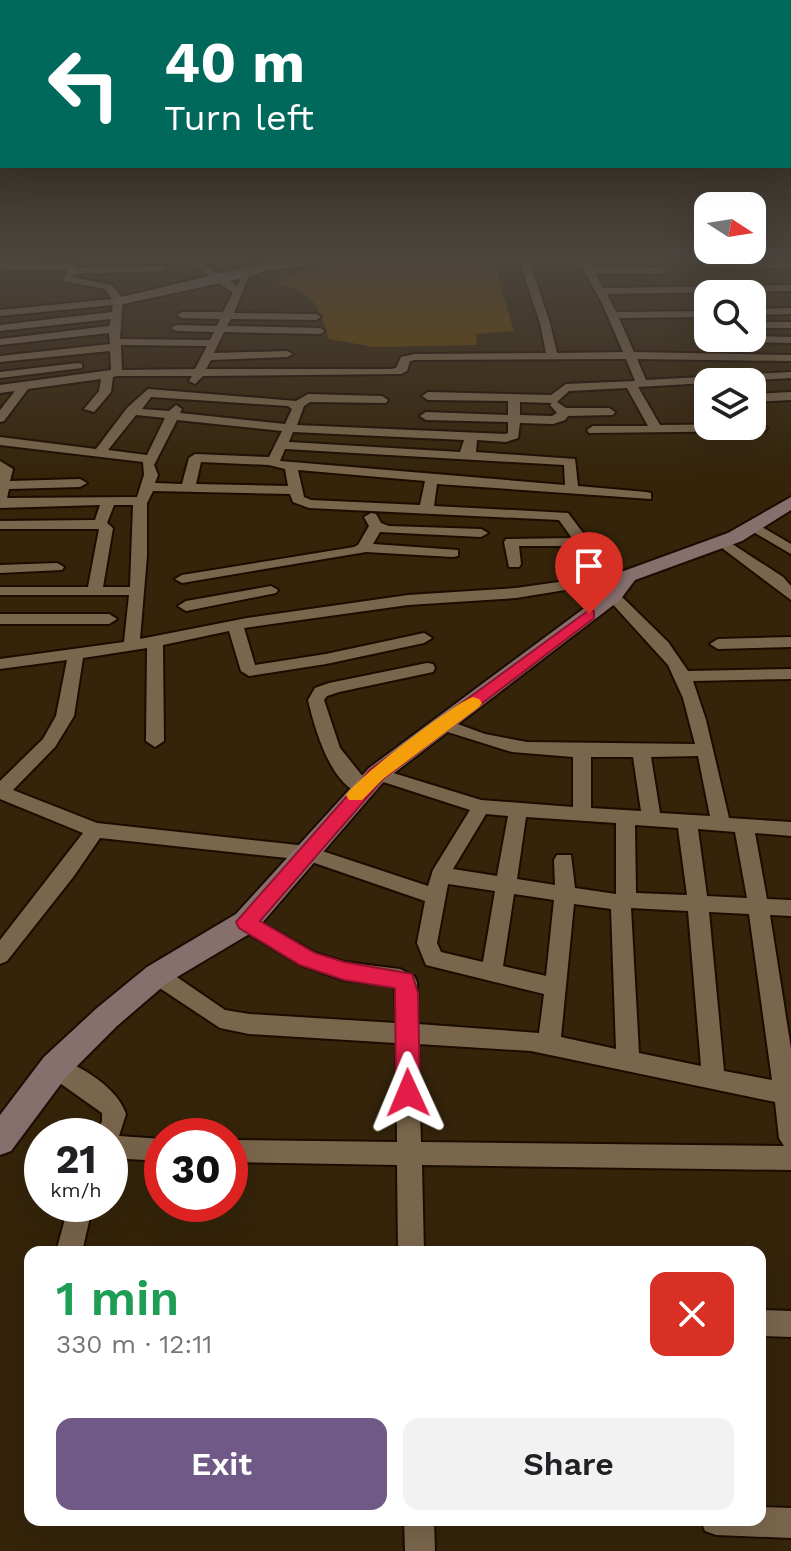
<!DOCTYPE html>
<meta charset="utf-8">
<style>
body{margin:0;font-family:"Work Sans",sans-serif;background:#f2f2f2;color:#202124;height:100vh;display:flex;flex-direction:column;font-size:30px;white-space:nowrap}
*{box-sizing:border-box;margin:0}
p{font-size:26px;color:#757577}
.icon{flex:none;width:44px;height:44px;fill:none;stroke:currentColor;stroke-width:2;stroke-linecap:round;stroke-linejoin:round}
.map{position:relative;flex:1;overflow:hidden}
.panel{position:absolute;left:24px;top:1246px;width:742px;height:280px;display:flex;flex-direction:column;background:#fff;border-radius:16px;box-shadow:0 8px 32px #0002}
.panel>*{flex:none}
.guide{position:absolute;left:0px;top:0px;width:792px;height:168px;box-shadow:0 8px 32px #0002;background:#00695c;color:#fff;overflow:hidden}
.needle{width:52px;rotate:102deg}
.controls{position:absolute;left:694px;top:192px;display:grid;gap:16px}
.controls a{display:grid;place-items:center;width:72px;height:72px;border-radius:16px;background:#fff;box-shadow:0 8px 32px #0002;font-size:40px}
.speed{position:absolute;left:24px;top:1118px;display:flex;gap:16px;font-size:40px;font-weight:700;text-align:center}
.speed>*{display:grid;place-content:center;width:104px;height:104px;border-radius:50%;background:#fff;box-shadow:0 8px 32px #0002;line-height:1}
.speed small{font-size:20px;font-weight:400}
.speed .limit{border:12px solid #d22;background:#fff;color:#111}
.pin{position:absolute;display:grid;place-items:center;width:68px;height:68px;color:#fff;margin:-82px -34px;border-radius:50% 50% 50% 0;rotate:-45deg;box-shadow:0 0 8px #0007}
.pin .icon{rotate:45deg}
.me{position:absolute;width:88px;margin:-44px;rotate:359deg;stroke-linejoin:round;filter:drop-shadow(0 0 6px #0008)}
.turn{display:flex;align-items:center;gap:28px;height:168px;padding:0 32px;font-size:36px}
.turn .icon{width:104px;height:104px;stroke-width:2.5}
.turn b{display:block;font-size:56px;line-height:68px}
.round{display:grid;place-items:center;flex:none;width:84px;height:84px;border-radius:16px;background:#f2f2f2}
.overview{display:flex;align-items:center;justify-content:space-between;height:136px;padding:0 32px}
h1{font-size:48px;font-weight:600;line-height:60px;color:#1e9e55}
.action{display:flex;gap:16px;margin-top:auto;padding:16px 32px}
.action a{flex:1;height:92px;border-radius:16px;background:#705986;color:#fff;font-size:32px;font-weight:600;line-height:92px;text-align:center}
.action a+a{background:#f2f2f2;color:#202124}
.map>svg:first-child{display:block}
</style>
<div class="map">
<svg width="791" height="1551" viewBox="0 0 791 1551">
<rect width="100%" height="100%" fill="#35240a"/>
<!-- green -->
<path fill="#6a4500" d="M385,257H492L514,331L476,334L477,345L374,347L329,339C321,309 312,289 278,284C298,264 302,278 322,270L313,264Z"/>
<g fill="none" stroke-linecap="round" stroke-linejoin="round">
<!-- street casing -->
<g stroke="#1c0c00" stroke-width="4">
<g id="street">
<path d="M183,257H194L237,286L245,271H251L234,313L316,314L321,317L316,320L231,319L227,326L320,328L325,331L320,334L224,332L214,353L287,351L293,354L287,357L211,360L206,369H391L396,368L401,357L415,354L546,353L540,323L518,257H528L550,323L557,353L623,352L602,303L576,257H586L592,267L661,268L666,271L661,274L595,273L603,288L791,285V291L607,294L616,312L708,311V317L619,318L634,352L791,355V361L637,359L646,380L791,372V378L638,387L660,425L761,424L767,428L765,431L589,433L587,430L593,426H648L627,388L569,391L557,402L566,408H609L615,412L613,415L568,416L565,420L553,424L520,423L518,438L506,442L477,440L476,452L575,459L578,486L646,492L651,493V499L437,484L434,506L568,513L614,574L633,573V579L516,598L408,605L244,628L255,665L326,654L424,633L432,638L424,643L326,664L249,676L241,671L229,631L163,645L164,741L155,747L146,741L147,648L83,658L74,716L55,747L13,790L97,823L307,846L428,886L433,870L470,810L371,778L368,774L371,770L377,768L481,800L573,807V757L512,752L438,729L435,725L438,721L444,719L485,734L527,742L695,744L683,698L668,665L608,599V593H618L668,642L688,671L791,669V679L693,681L706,720L729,818L791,822V836L755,833L767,899L791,900V916L770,915L791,1049V1170L422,1165L424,1252H398L397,1165L230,1162V1140L397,1142L396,1043L249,1034L220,1028L149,981L146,975L149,969L157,966L165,969L225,1010L249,1014L396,1023L395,986L344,980L301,965L239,928L236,922L239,916L246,914L315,953L344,962L400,969L414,976L417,982L418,1024L539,1033L544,994L426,965L417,943L425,901L306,860L100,838L74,876L7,961L0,964V940L83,833L0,799V781L43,739L56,716L67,660L0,669V659L124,642L129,595H0V587H88L99,529H0V521L95,520L100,505L0,508V461L13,469L10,481L80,479L87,483L80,487L9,489L7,498L137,497L144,475L143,462L0,445V437L96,449L127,408L148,389L296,401L308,394L382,396L388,400L386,403L310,402L304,406L297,425L505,434L508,433V422L426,420L420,416L426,412L508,415V401L428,400L422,396L428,392L551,395L566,384L635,381L626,359L415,360L410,361L407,371L401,374L203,376L195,384L189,381L192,376H117L113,377L111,392L94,412L84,409L99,391L101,379L28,389L4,421L0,422V410L15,391L0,393V385L111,370L110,351L0,362V356L110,344L109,333L0,345V339L109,326L111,319L0,331V325L112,312L113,305L0,316V310L112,299L105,289L62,281L67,270L0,269V263L74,264L78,268L166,266L168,268L163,271L75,274L72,277L112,285L123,299L120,339L210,340L214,332L176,331L171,328L176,325L217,326L220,319L182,318L177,315L182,312H223L233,293ZM121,345L207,346L195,369L122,370ZM151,397L288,406L292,409L285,424L180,413L182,409L176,405L169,411L142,409ZM520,402L552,403L550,405L557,413L552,416L520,415ZM136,415L165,418L147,455L108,450ZM177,420L282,431L269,457L195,454L189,458L182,484L155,483L158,475L154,465ZM293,432L464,440L460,452L289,442ZM285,449L564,465L565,485L280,461ZM201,462L269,465L285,469L288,486L196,484ZM298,470L425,481L420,505L311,500L304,497ZM153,491L290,494L293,502L309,508L559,520L572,538L506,539L504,542L509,567H519L521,564L519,546H579L601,576L516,588L408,595L247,618L140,639L147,556V503ZM114,505H133L130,587H103L113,528L107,523ZM698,756L710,816L660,813L651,757ZM591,757H633L641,811L591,808ZM486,814L508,816L497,876L453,869ZM526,817L616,823V894L575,888L571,855H557L554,860L555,885L517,879ZM635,825L678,828L687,895L636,893ZM698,829L735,832L747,898L707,896ZM448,884L495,891L483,962L441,952L437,943ZM514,894L554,900L546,976L503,966ZM574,904L611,909L616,1049L561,1037ZM631,908L688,911L701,1066L639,1053ZM709,912L749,914L772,1080L724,1071ZM418,1044L531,1051L775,1102L779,1138L784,1146L421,1142Z"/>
<polygon points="706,261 791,263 791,269 703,266 703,262"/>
<polygon points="791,308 791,314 752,315 752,309"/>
<rect x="752" y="322" width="39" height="6"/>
<polygon points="752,336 791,337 791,343 713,341 708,338 752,338"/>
<polygon points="78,363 82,364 82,368 0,378 0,372"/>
<polygon points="791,392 791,400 752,402 752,394"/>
<polygon points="371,513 376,514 381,523 389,526 481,529 488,533 481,537 380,532 373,544 458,550 458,556 453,557 366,552 182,583 175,579 182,575 354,547 358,545 369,526 364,517"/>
<polygon points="755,523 791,544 791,554 750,530 748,527"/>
<polygon points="723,538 783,577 791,586 791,600 718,545 718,539"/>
<polygon points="57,563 64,567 62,570 0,573 0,565"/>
<polygon points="271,586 278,590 276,593 186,611 178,606 186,601"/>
<polygon points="0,614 109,614 117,619 109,624 0,624"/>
<polygon points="791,637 791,647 718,649 710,644 718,639"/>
<path d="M427,663L433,664L435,668L433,672L339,692L327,696L324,700L340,748L372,788L363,795C330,785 315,729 308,700L315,688L329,683Z"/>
<path d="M55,1057C81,1066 117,1087 126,1114L119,1136L162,1139V1161L110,1158V1136H95L102,1121V1113L47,1074L44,1067L47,1060Z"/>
<polygon points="69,1204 93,1204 82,1252 56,1252"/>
<polygon points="760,1310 791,1311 791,1337 760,1336"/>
<polygon points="760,1507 791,1508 791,1538 716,1535 705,1531 701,1520 760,1520"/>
<polygon points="404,1520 434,1520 435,1551 405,1551"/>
</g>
</g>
<!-- secondary casing -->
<g stroke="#1c0c00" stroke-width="4">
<g id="secondary">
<path d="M306,257H349L343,261L268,270L248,277L119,305L112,301L119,297C181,284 243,265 306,257Z"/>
<polygon points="791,497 791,510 742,541 635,580 620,600 385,780 256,930 167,983 117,1026 66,1077 11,1151 0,1155 0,1115 44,1057 97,1008 147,967 236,914 369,768 606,592 621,572 728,533"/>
</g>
</g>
<!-- street -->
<use href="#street" fill="#7a664c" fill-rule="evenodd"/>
<!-- secondary -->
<use href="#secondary" fill="#876f6e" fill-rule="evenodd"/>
</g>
<!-- sky -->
<linearGradient id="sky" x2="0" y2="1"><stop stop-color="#1d1406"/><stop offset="0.54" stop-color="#4b453e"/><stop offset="1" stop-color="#4b453e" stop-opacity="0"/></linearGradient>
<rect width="791" height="475" fill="url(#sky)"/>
<!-- route -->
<polygon fill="#e11d48" stroke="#92132f" stroke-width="2" points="589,610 594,611 594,618 383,779 260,921 315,953 344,962 412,974 418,993 420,1093 416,1101 408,1104 400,1101 396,1093 395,988 344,980 300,965 239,928 236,922 370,770"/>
<!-- slow -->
<path fill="#f59e0b" d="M473,697L479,699L482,703L479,707L383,779L362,800H349L346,795C358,777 454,703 473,697Z"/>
</svg>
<div class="controls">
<a><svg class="needle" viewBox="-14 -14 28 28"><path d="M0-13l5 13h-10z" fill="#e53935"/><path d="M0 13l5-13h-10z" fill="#757577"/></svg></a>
<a><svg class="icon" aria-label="search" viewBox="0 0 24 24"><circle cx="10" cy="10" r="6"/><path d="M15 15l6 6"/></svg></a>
<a><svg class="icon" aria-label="layers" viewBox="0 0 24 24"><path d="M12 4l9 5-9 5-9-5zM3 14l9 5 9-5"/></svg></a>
</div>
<div class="speed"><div>21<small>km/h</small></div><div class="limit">30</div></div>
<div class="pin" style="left:589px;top:614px;background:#d93025"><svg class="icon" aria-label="arrive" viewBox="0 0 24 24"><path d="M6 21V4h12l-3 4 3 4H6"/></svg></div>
<svg class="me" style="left:408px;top:1093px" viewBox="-20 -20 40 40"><path d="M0-17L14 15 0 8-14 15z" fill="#e11d48" stroke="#fff" stroke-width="4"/></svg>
<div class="guide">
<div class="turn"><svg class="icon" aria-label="left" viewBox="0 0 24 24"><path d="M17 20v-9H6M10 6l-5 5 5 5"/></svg><div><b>40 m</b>Turn left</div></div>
</div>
<section class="panel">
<div class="overview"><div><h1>1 min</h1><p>330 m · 12:11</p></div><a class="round" style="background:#d93025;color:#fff"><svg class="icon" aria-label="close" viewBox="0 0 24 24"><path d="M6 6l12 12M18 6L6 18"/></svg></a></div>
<div class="action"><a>Exit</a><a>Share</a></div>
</section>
</div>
